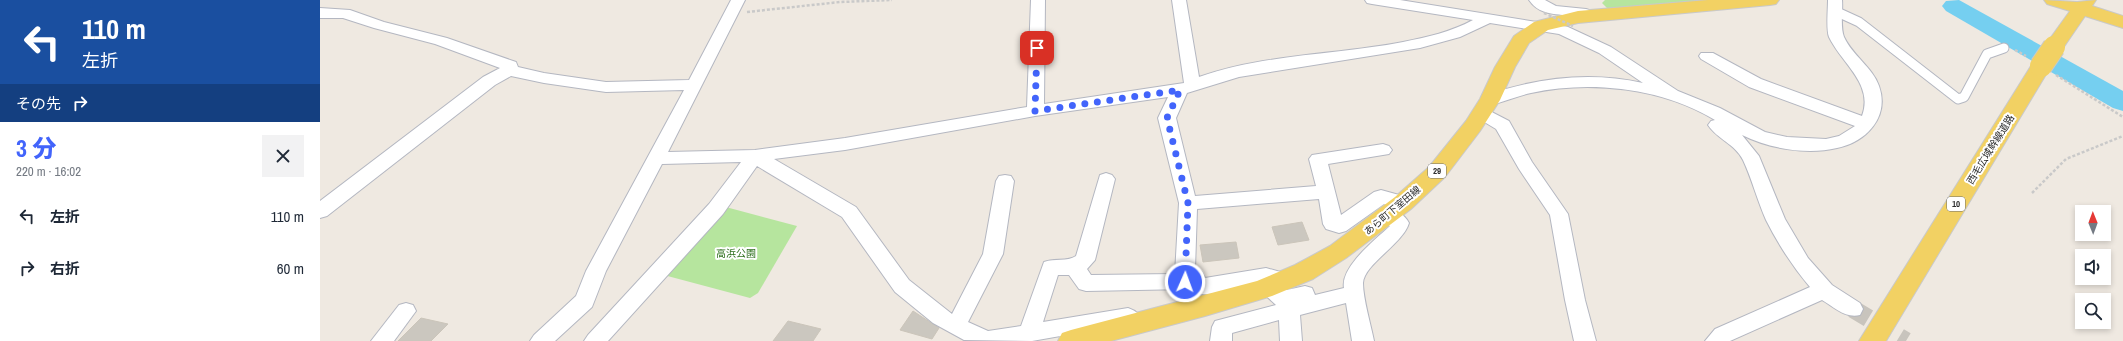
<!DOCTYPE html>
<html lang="ja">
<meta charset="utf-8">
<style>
body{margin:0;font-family:"Archivo Narrow","Noto Sans JP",sans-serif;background:#f2f2f3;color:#1f2937;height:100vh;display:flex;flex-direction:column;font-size:15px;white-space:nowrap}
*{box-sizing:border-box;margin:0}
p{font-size:13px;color:#747a83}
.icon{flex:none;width:22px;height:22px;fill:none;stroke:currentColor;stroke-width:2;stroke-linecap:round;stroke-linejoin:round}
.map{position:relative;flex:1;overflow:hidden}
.drawer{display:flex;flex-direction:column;background:#fff;width:320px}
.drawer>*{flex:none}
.guide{background:#1a4fa0;color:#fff;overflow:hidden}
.needle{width:26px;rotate:359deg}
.buttons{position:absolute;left:1755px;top:205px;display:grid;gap:8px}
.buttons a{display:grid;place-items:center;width:36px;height:36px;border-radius:0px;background:#fff;box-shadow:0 2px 6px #0003;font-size:20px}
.pin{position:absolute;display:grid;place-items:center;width:34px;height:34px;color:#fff;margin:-17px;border-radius:8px;box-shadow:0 2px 6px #0006}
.me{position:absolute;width:44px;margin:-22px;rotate:2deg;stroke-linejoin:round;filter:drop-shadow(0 0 3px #0008)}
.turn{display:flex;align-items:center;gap:14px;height:84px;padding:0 16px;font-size:18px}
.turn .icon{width:52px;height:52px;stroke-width:2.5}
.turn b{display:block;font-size:28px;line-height:34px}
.then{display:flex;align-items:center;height:38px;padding:0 16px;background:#0003;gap:8px;font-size:15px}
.round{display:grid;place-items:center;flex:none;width:42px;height:42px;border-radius:0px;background:#f2f2f3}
.overview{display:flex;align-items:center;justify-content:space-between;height:68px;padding:0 16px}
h1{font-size:24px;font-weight:800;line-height:30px;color:#4264fb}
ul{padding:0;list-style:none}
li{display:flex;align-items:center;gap:12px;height:52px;padding:0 16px}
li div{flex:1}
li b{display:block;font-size:15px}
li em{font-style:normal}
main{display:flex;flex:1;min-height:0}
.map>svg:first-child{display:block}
</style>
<main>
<section class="drawer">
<div class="guide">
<div class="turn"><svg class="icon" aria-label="left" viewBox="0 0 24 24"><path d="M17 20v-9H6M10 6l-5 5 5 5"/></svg><div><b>110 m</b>左折</div></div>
<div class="then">その先<svg class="icon" aria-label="right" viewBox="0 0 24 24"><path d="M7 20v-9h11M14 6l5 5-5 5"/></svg></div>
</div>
<div class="overview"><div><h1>3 分</h1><p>220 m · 16:02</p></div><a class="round"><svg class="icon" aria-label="close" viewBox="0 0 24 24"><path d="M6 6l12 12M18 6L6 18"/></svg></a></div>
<ul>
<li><svg class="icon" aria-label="left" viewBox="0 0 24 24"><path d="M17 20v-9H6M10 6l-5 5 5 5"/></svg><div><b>左折</b></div><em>110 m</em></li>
<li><svg class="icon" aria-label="right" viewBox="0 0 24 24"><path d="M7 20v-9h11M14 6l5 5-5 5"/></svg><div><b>右折</b></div><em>60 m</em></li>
</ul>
</section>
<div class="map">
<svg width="1803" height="341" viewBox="0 0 1803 341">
<rect width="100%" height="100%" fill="#efe9e1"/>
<!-- green -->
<g fill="#b6e59e">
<polygon points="1285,0 1383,0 1289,10 1282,3"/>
<polygon points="402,206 477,226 438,293 430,298 340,274"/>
</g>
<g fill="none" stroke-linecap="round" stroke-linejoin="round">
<!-- river -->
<polygon fill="#75cff0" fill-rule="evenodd" points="1639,0 1803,91 1803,111 1793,108 1626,11 1622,6 1626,1"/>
</g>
<!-- building -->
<g fill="#cbc7bf" stroke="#cbc5ba">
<polygon points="982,222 989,240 958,245 952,227"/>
<polygon points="916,242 919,258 883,262 880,245"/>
<polygon points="593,311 619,328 612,339 580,330"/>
<polygon points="101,318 128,324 111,341 78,341"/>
<polygon points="468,321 501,329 493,341 453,341"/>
</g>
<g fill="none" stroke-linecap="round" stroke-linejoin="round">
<!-- street-tunnel -->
<polyline stroke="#c8c4bd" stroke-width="18" stroke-dasharray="18 9" stroke-linecap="butt" points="1533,309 1586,341"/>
<!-- lane casing -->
<g stroke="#b4b7c1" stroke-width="11">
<polyline id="lane" points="1515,11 1539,22 1638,99 1644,97 1667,54 1684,48"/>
</g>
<!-- street casing -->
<g stroke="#b4b7c1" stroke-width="2">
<g id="street">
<path d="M411,0H425L348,152L435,150L525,138L707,107L711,0H725L724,104L864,83L852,0H866L879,77C944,54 1016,55 1083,42C1107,37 1131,32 1153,20L1052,4L1047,3L1045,0H1080L1248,27L1291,47L1358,91L1400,108L1445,132L1467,137L1506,139L1519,136L1535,126L1429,87L1381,59L1379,56L1381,53H1393L1441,79L1542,116C1554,84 1522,64 1509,37C1506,30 1508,9 1508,0H1522C1523,10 1520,27 1524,37C1532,55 1553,68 1559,86C1570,117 1546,142 1517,148C1488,155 1450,149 1422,135L1439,156L1465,219L1488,258L1512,285L1540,303L1543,309L1540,315C1526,319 1514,307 1502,300L1410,341H1385L1395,329L1490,287C1473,267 1458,244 1446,220C1437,200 1432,179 1423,160C1415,144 1397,139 1388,125L1391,121L1395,120C1342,88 1271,80 1211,93C1197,96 1184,102 1170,105L1164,104L1162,100L1164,96C1215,78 1269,71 1323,83L1279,53L1239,34L1170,23L1140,37L1100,48L919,77L867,93L856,118L875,196L996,186L989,159L992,155L1063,144L1069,146L1072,150L1069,154L1008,164L1021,215L1054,192L1061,190L1090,198L1092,203L1090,208L1083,210L1064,204L1026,231L1019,233L1006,229L1003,224L999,199L877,209L875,269L882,272L885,278L946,268L971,275L974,280L971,285L964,288L967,290L985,286L992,288L995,295L1024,288C1020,267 1056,239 1070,226L1061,220L1059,215L1061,210C1072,207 1084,213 1089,223C1083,244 1044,264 1043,283C1043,299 1051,325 1054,341H1032L1026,303L980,315L982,341H960L959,320L912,333V341H890L892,327L895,321L956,305L942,292L940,285C918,289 891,298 870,292L868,289L766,291L759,289L749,275H738L723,322L808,308C817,311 820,315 824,323L821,329C814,331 809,332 803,325L712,341L644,340L613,323L575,292L522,217L437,166L403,214L288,341H264L268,335L389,204L421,162L342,164L286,271L272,307L235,341H210L214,335L256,296L266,271L364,90L286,92L224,83L191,76L175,85L7,216L0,218V201L163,77L180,68L115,44L54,28L23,18H0V8L30,10L64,22L127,38L196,62L198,67L224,73L286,82L369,80ZM848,97L838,118L859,203L855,274L771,275L767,269L775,260L795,179L792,175L786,173L780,175L756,256C747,262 735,258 724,262L701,326L668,331L648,322L683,254L694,181L691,176L685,175L679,176L676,181L663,254L632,314L589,280L536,207L454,159L525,150L715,116Z"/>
<path d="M1209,0H1225L1236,6L1266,9L1278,13L1281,16L1278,19C1271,21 1267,18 1260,17C1242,13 1221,18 1209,0Z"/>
<polygon points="1162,107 1189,121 1212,162 1248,214 1265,300 1276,341 1254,341 1245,300 1230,215 1199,169 1176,129 1156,117 1154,113 1156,109"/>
<polygon points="86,303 93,305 96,311 74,341 51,341 79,305"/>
</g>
</g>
<!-- primary casing -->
<g stroke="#c9c9c9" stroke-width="2">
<g id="primary">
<polygon points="1388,0 1459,0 1456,4 1450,5 1258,23 1228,30 1209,43 1195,67 1180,100 1160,131 1125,177 1091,209 1026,258 993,279 952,296 885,316 791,341 738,341 742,333 751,330 937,281 975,265 1010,246 1075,197 1109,167 1146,121 1160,99 1175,67 1194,36 1214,22 1258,11"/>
<polygon points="1724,0 1757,2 1776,0 1772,6 1803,16 1803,28 1765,16 1741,51 1734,53 1727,51 1724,47 1750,11 1727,4"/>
<polygon points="1721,60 1728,62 1731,66 1566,341 1539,341 1711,66 1714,62"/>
</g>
</g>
<!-- path -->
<g stroke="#c9c9c9" stroke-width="2.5" stroke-dasharray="3 2" stroke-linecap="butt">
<polyline points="427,12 520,2 572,0"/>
<polyline points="1695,50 1706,56"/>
<polyline points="1736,75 1803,117"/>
<polyline points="1712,193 1746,159 1803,136"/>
</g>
<!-- lane -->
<use href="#lane" stroke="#fff" stroke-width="9"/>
<!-- street -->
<use href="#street" fill="#fff" fill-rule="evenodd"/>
<!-- primary -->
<use href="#primary" fill="#f2d163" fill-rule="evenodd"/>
<!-- primary-bridge casing -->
<g stroke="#c9c9c9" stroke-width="24" stroke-linecap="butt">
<polyline id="primary-bridge" points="1721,66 1734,47"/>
</g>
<!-- path-bridge -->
<polyline stroke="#c9c9c9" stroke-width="2.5" stroke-dasharray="3 2" stroke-linecap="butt" points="1224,13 1253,26"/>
<!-- primary-bridge -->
<use href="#primary-bridge" stroke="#f2d163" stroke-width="22"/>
</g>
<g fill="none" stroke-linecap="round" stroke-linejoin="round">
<!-- route -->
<polyline stroke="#4264fb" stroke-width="7" stroke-dasharray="0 12.6" points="717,48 715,111 860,90 847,118 868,203 865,282"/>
</g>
<g text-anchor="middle" stroke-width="4" stroke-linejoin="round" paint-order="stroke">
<!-- shield labels -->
<g fill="#fff" stroke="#6d6d6d" stroke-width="1">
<rect x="1108" y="164" width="18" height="14" rx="3"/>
<rect x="1627" y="197" width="18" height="14" rx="3"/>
</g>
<g font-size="9" font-weight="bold" fill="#2e2e2e">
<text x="1117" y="174">29</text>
<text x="1636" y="207">10</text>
</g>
<!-- street labels -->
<g font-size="10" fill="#2e2e2e" stroke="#fff">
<text transform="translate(1670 149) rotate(-58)" y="4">西毛広域幹線道路</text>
<text transform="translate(1072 210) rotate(-40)" y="4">あら町下室田線</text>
</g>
<!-- park labels -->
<g font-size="10" fill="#2c6e1b" stroke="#fff">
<text x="416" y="257">高浜公園</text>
</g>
</g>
</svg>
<div class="buttons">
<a><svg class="needle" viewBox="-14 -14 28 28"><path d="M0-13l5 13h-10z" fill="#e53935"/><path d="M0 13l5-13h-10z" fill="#747a83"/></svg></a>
<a><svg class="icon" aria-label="sound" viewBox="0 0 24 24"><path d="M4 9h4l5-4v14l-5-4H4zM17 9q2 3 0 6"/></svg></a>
<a><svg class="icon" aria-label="search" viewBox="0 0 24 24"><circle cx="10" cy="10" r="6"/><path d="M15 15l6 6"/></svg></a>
</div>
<div class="pin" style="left:717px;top:48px;background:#d93025"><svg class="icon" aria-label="arrive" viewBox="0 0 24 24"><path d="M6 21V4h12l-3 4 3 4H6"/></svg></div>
<svg class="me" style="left:865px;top:282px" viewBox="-20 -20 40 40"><circle r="17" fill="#4264fb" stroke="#fff" stroke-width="3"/><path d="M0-11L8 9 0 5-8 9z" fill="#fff"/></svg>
</div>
</main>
